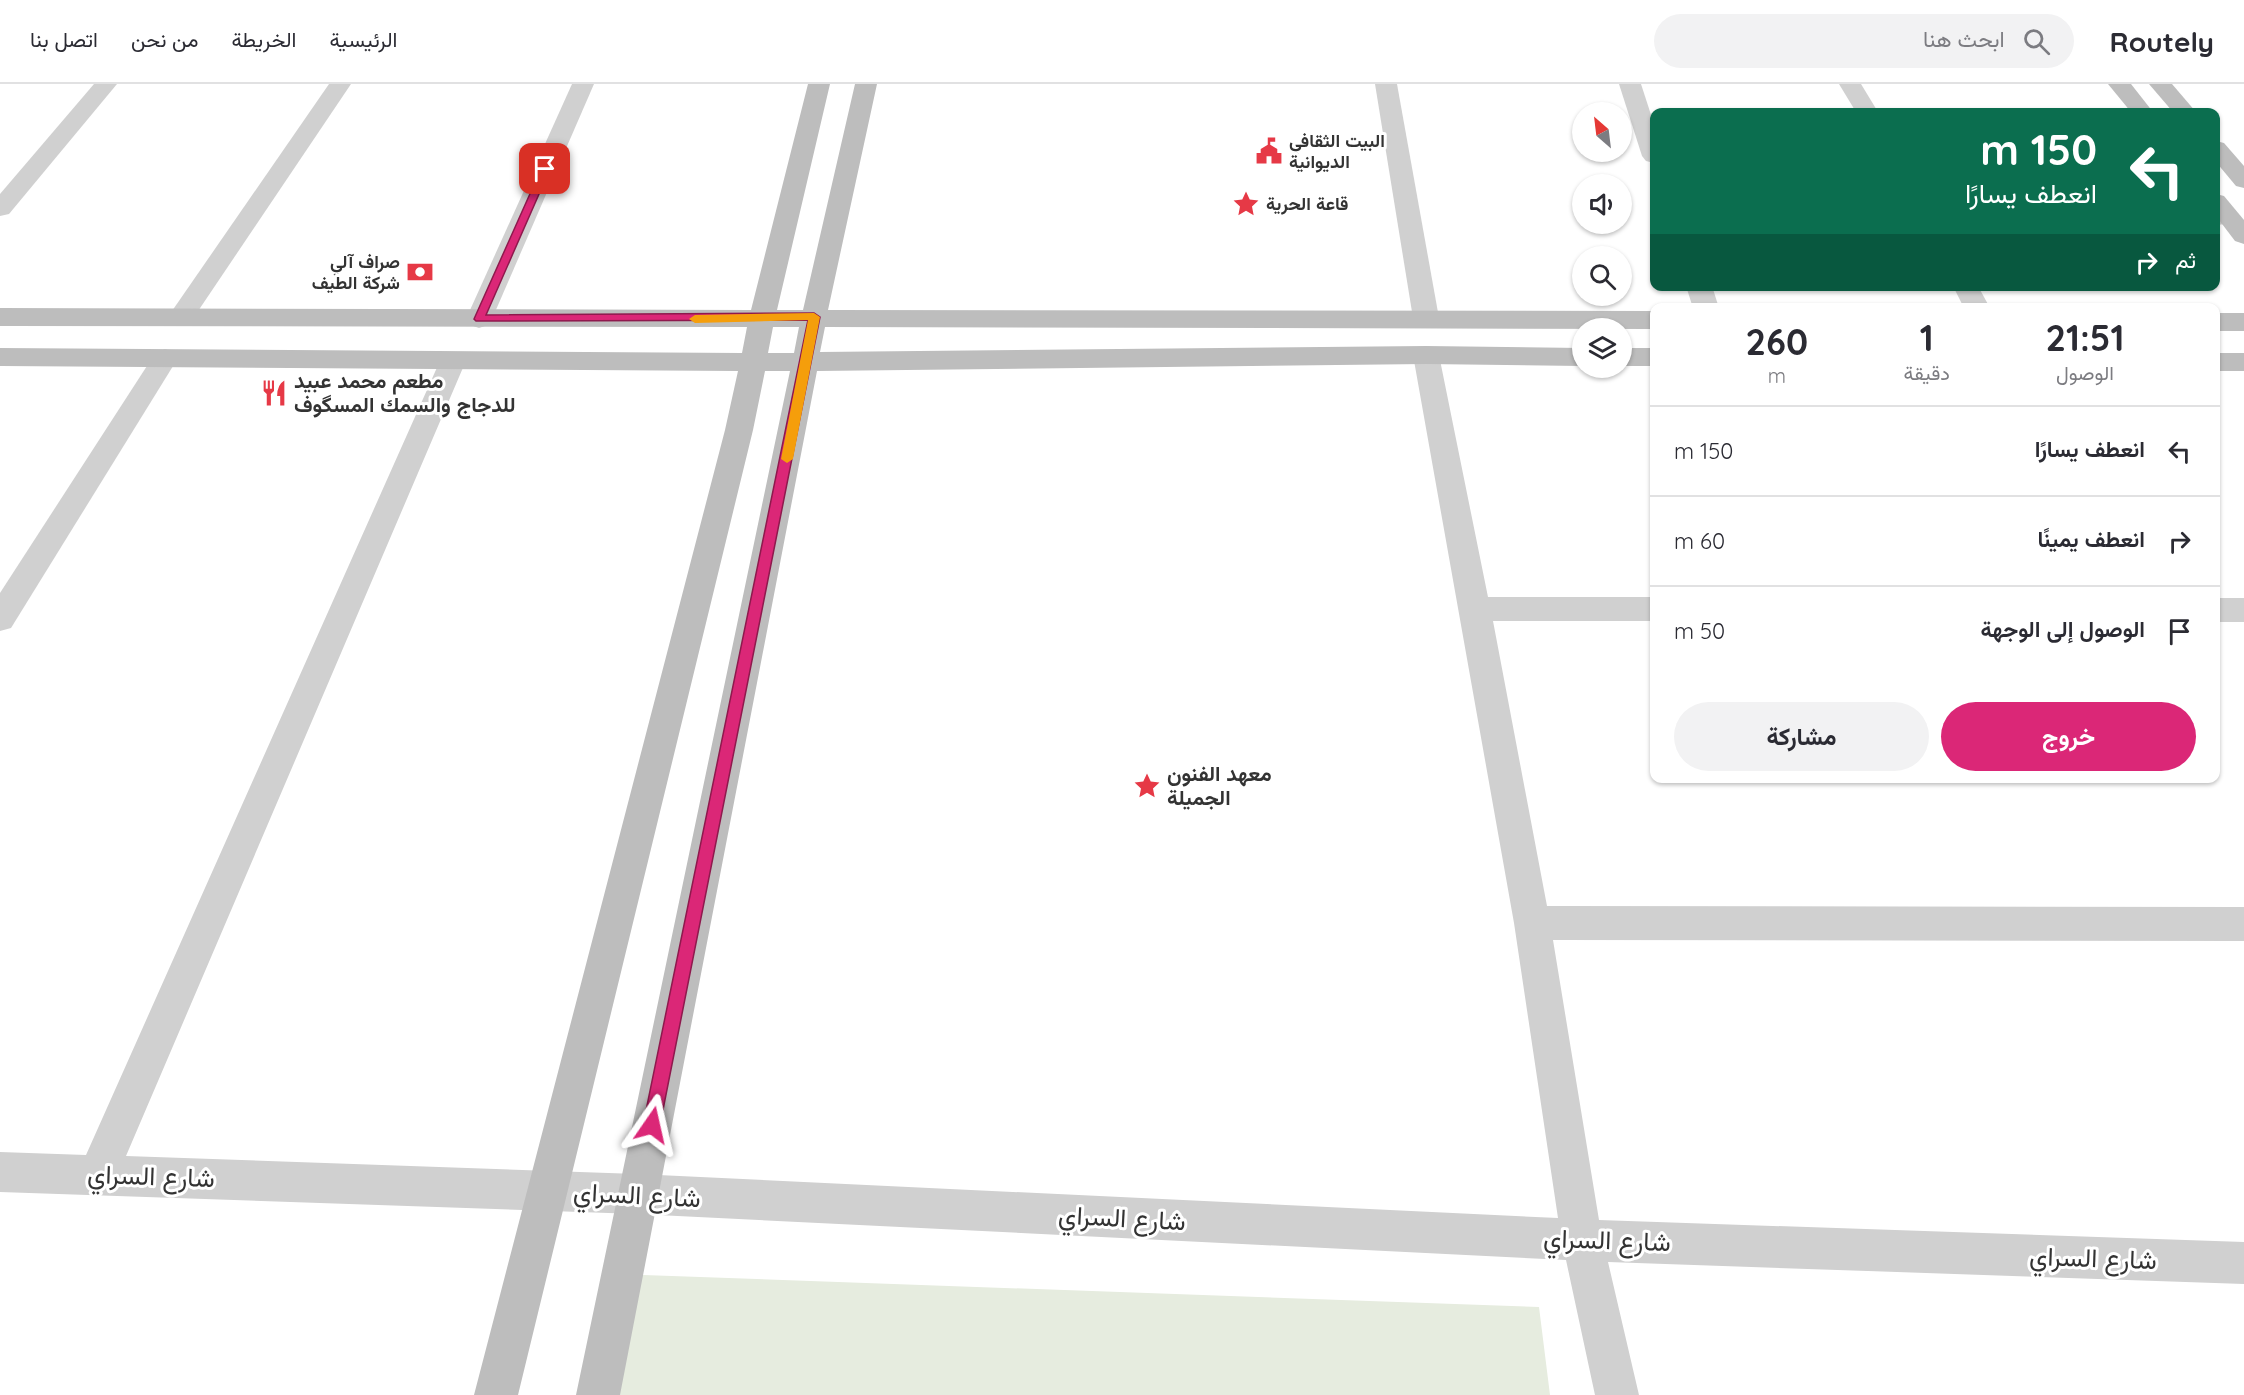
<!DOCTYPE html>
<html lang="ar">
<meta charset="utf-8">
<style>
body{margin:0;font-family:Quicksand,Vazirmatn,sans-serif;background:#f2f2f3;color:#2b2b33;direction:rtl;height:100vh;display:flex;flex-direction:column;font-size:22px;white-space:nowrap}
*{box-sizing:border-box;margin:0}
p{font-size:20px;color:#7c7c81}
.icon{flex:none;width:33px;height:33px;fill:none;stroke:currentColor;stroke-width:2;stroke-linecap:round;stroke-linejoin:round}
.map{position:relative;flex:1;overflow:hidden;direction:ltr}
.side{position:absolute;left:1650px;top:219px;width:570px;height:480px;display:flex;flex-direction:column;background:#fff;border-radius:12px;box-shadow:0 2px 4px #0004;direction:rtl}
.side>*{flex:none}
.banner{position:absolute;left:1650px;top:24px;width:570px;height:183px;border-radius:12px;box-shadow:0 2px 4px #0004;direction:rtl;background:#0b6e4f;color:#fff;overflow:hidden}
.needle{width:39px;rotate:332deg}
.buttons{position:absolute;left:1572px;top:18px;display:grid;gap:12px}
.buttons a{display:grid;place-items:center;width:60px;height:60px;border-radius:50%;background:#fff;box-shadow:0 2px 4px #0004;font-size:30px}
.pin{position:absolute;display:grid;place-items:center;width:51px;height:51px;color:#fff;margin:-26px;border-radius:12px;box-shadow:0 3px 9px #0006}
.me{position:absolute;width:66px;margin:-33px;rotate:11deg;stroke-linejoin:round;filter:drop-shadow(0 0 4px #0008)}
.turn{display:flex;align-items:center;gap:21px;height:126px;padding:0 24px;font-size:27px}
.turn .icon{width:78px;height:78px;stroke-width:2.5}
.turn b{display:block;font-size:42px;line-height:51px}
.then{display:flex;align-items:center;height:57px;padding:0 24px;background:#0003;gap:12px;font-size:22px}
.eta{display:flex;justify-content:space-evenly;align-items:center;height:102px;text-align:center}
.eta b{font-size:36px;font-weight:700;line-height:42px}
.button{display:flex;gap:12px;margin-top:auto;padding:12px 24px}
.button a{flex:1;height:69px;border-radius:36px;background:#db2777;color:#fff;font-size:24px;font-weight:700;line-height:69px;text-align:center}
.button a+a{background:#f2f2f3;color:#2b2b33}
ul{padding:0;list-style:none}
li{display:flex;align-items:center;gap:18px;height:90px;padding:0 24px;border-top:2px solid #e1e1e2}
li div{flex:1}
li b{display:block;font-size:22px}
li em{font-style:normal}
header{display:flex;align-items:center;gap:36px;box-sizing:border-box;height:84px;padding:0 30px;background:#fff;border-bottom:2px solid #e1e1e2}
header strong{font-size:28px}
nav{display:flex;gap:33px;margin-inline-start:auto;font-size:21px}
.search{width:420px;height:54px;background:#f2f2f3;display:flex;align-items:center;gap:15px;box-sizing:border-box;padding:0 21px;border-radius:33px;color:#7c7c81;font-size:22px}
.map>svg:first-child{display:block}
</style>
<header>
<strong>Routely</strong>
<div class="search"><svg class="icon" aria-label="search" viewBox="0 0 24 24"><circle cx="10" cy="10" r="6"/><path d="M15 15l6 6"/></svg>ابحث هنا</div>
<nav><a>الرئيسية</a><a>الخريطة</a><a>من نحن</a><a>اتصل بنا</a></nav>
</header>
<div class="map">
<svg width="2244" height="1311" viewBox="0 0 2244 1311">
<rect width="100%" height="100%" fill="#fff"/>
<!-- green -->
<polygon fill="#e6ecdf" points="615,1190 1539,1223 1550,1311 593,1311"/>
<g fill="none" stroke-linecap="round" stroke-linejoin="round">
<!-- lane -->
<polygon fill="#d0d0d0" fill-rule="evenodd" points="2231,132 2238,136 2236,139 2216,141 2216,133"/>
<!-- street -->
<g fill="#d0d0d0" fill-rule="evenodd">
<polygon points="94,0 117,0 9,130 0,132 0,110"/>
<polygon points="329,0 351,0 190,239 181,242 172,239 168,233 172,227"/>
<polygon points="572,0 594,0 492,235 488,241 479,244 470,241 466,235"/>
<polygon points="1375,0 1397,0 1439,234 1435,240 1426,243 1417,240 1413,234"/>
<polygon points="1619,0 1641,0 1654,40 1654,79 1646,77 1642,72"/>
<polygon points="1839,0 1861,0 1878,28 1856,28"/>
<polygon points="1686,202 1712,202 1719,224 1693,224"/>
<polygon points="1953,202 1978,202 1990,224 1964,224"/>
<polygon points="1426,262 1435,265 1439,271 1488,513 1654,513 1654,537 1493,537 1547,822 2244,823 2244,857 1553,856 1599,1136 2244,1158 2244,1200 1608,1178 1639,1311 1595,1311 1566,1176 637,1130 0,1108 0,1068 86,1071 439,279 443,273 452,270 461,273 465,279 126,1072 637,1090 1558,1134 1514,839 1413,271 1417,265"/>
<polygon points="165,265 174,268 178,274 11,544 0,547 0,509 156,268"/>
<rect x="2216" y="514" width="28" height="24"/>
</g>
<!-- secondary -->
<g fill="#bdbdbd" fill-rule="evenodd">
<path d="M808,0H830L777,226H803L855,0H877L828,226L1654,227V245L825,243L820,268L1426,262L1582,264V282L1426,280L817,287L620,1311H576L790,287H765L753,346L518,1311H474L725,346L738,287L0,282V264L742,269L747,243L0,242V224L751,226ZM773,243H799L794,269H768Z"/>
<polygon points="2108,0 2131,0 2153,28 2131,28"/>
<polygon points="2149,0 2172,0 2196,28 2173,28"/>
<polygon points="2216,57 2224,59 2244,82 2244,104 2236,102 2216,78"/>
<polygon points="2216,110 2224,112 2244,136 2244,160 2235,157 2216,132"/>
<rect x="2216" y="229" width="28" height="18"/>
<rect x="1622" y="264" width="32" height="18"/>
<rect x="2216" y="269" width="28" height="18"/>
</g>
</g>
<!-- route -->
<polygon fill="#db2777" stroke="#8e194d" stroke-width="1.5" points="542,83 550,85 486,231 814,229 820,233 660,1041 657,1046 652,1049 646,1046 643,1041 808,236 476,237 474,235"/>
<!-- slow -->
<polygon fill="#f59e0b" points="814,229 820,233 793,375 787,379 781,375 808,236 695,239 689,235 695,231"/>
<!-- icons -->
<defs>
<g id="civic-bare" transform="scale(2.07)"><path d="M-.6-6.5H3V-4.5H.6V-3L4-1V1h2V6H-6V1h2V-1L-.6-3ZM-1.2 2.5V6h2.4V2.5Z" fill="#e63946" stroke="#fff" stroke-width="2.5" paint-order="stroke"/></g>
<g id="sight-bare" transform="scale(2.07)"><path d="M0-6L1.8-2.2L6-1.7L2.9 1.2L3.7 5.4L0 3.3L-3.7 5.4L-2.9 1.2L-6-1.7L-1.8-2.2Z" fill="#e63946" stroke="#fff" stroke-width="2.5" paint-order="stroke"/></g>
<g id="bank-bare" transform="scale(2.07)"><path d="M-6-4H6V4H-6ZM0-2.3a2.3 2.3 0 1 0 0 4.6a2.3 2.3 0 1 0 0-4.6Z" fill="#e63946" stroke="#fff" stroke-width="2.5" paint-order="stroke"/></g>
<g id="restaurant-bare" transform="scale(2.07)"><path d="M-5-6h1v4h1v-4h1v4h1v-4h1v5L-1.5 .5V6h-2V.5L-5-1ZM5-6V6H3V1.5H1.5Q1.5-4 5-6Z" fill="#e63946" stroke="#fff" stroke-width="2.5" paint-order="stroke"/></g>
</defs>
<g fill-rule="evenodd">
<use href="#civic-bare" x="1269" y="67"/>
<use href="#sight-bare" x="1246" y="120"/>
<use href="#bank-bare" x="420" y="188"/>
<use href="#restaurant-bare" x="274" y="309"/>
<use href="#sight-bare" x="1147" y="702"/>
</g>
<g text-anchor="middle" stroke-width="6" stroke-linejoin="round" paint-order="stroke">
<!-- far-poi labels -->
<g font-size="18" font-weight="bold" fill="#333" stroke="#fff" text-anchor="start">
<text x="1289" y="63">البيت الثقافي<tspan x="1289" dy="21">الديوانية</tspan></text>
<text x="1266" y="126">قاعة الحرية</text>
<text x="400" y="184" text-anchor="end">صراف آلي<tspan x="400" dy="21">شركة الطيف</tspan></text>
</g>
<!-- poi labels -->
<g font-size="21" font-weight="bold" fill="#333" stroke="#fff" text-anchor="start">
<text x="294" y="304">مطعم محمد عبيد<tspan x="294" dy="24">للدجاج والسمك المسگوف</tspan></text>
<text x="1167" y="697">معهد الفنون<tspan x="1167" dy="24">الجميلة</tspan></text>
</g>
<!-- near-street labels -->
<g font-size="26" fill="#333" stroke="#fff">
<text transform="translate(151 1092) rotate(2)" y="9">شارع السراي</text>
<text transform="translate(637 1111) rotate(3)" y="9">شارع السراي</text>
<text transform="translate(1122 1134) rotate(3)" y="9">شارع السراي</text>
<text transform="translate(1607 1156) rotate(2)" y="9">شارع السراي</text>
<text transform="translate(2093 1174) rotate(2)" y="9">شارع السراي</text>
</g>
</g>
</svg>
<div class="buttons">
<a><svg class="needle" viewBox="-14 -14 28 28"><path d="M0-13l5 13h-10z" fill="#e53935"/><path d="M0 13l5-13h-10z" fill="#7c7c81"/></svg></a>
<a><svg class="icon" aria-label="sound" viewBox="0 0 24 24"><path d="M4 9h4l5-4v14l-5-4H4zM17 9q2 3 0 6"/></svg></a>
<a><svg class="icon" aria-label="search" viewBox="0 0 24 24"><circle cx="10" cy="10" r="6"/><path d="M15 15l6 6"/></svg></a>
<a><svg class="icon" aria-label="layers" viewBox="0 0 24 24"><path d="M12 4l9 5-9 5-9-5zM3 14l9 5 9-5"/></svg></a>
</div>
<div class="pin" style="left:545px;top:85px;background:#d93025"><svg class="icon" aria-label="arrive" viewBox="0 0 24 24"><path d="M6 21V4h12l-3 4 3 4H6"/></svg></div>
<svg class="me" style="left:652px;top:1041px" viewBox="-20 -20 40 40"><path d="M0-17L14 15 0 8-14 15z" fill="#db2777" stroke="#fff" stroke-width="4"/></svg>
<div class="banner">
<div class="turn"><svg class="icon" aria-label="left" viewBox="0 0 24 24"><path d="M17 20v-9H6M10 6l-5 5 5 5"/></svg><div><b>150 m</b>انعطف يسارًا</div></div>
<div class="then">ثم<svg class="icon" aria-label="right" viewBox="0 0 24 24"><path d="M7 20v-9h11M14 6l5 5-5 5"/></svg></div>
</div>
<section class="side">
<div class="eta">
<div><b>21:51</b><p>الوصول</p></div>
<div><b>1</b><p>دقيقة</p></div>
<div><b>260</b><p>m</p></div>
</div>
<ul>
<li><svg class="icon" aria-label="left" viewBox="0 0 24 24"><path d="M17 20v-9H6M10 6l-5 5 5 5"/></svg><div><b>انعطف يسارًا</b></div><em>150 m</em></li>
<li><svg class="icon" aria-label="right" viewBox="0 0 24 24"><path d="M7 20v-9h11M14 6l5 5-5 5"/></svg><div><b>انعطف يمينًا</b></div><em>60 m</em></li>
<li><svg class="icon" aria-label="arrive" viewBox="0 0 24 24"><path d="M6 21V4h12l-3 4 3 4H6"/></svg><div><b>الوصول إلى الوجهة</b></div><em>50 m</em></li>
</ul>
<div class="button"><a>خروج</a><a>مشاركة</a></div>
</section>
</div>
